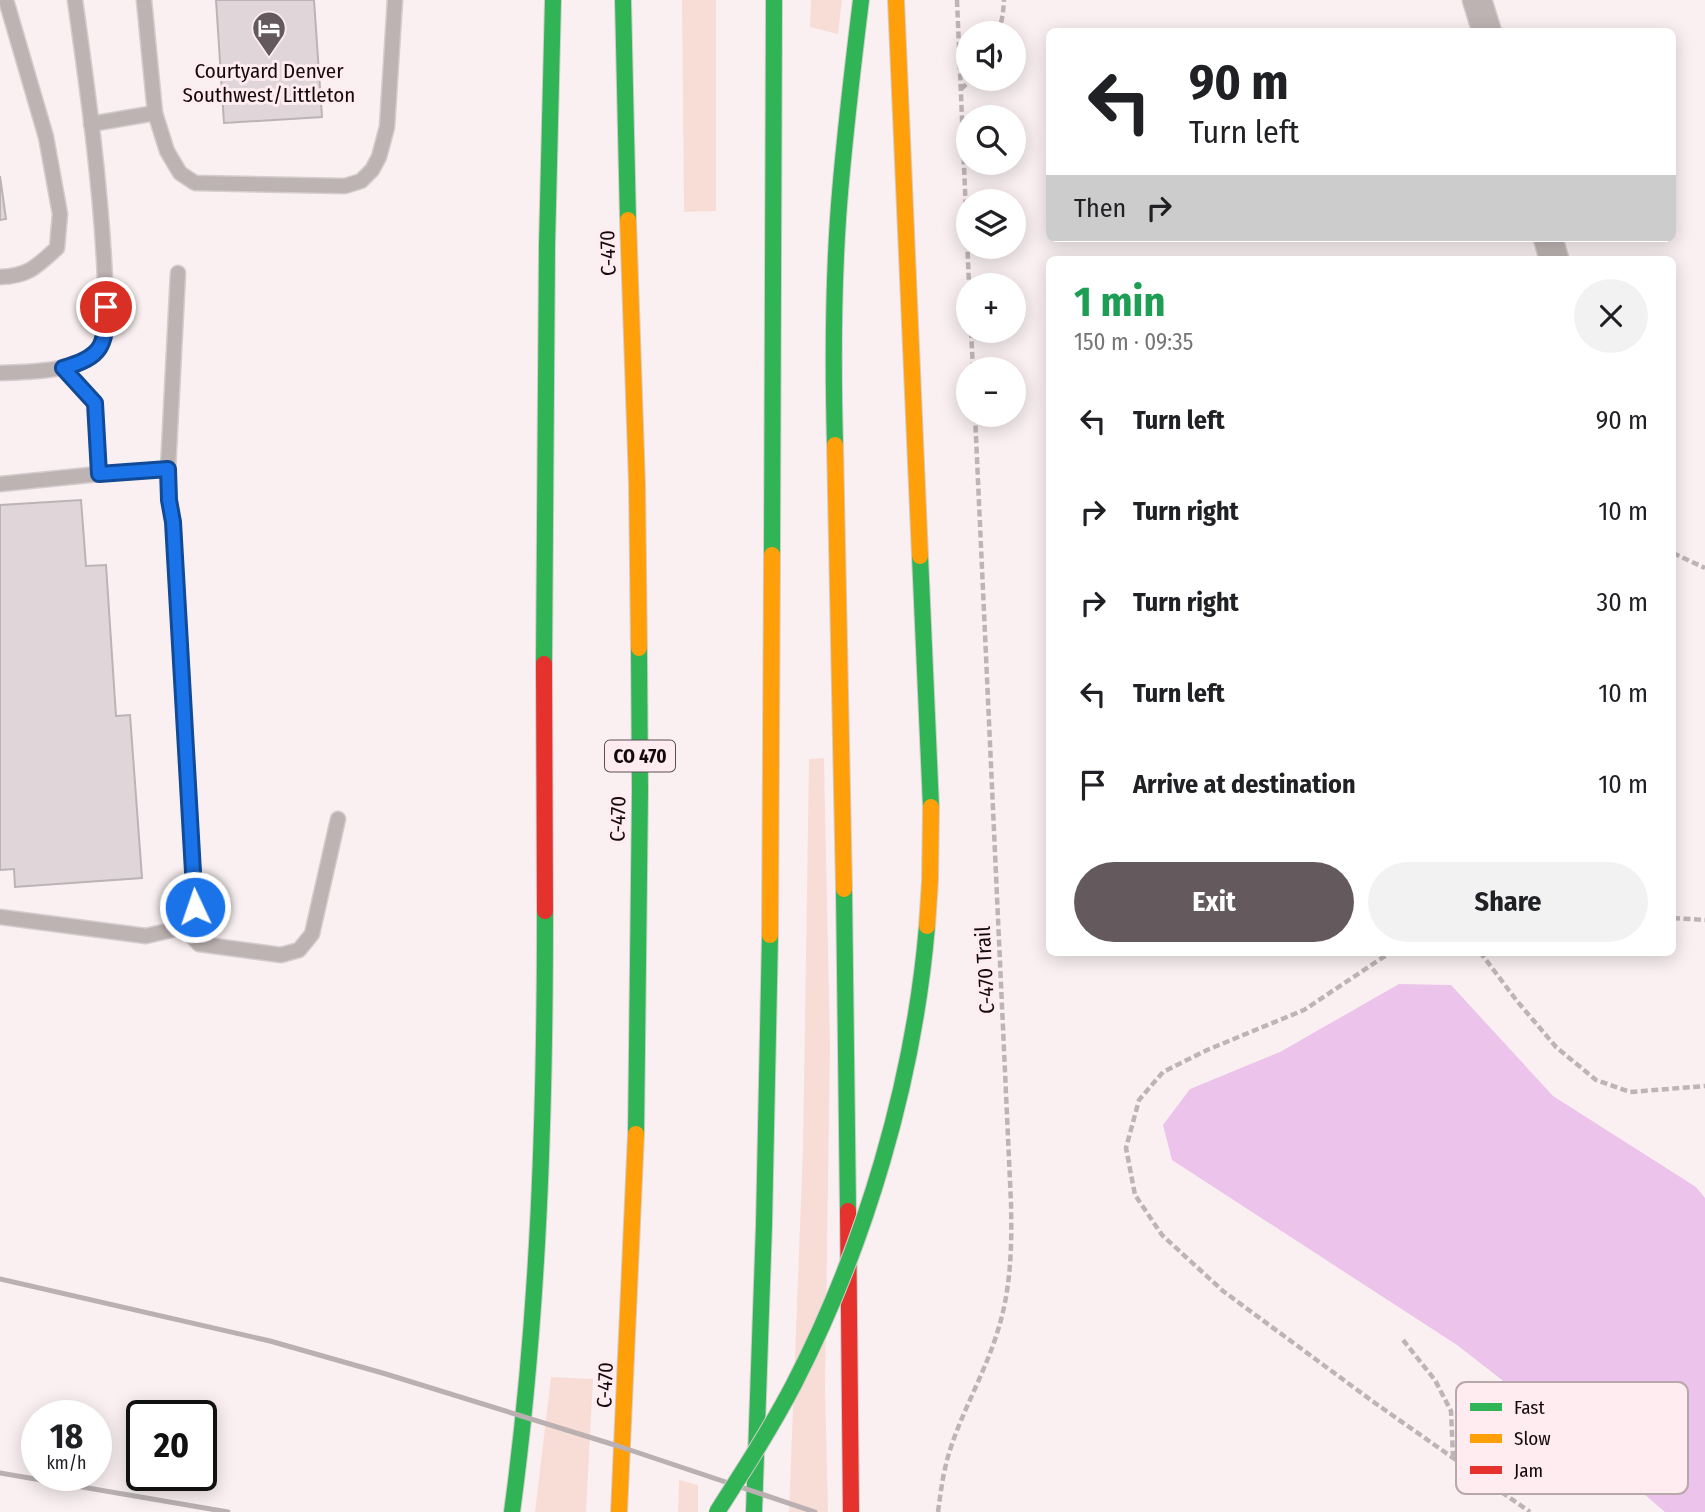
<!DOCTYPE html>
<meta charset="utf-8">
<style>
body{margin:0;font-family:"Fira Sans Condensed",sans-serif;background:#f2f2f2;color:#202124;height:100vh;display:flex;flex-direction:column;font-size:26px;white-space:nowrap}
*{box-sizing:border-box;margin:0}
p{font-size:23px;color:#757577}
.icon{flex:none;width:38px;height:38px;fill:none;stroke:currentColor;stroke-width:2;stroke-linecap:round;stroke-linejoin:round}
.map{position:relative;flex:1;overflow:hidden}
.sheet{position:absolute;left:1046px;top:256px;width:630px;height:700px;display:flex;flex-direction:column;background:#fff;border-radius:10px;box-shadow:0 4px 18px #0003}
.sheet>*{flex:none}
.banner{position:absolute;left:1046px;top:28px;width:630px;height:214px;border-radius:10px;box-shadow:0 4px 18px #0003;background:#fff;color:#202124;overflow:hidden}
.fabs{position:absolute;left:956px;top:21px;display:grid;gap:14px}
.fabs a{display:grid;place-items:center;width:70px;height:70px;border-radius:50%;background:#fff;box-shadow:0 4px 18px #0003;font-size:35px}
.speed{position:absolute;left:21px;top:1400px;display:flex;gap:14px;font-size:35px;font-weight:700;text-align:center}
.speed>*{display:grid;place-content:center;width:91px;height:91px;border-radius:50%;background:#fff;box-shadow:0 4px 18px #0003;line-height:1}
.speed small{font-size:18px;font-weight:400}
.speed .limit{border:4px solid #111;border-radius:10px;background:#fff;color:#111}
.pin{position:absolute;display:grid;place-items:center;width:60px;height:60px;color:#fff;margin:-30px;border:4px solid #fff;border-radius:50%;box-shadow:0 2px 7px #0007}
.me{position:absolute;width:77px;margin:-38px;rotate:357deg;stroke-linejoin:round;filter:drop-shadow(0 0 5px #0008)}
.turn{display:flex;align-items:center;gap:24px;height:147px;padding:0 28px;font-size:32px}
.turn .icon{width:91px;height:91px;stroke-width:2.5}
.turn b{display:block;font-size:49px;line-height:60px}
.then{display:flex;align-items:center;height:66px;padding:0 28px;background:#0003;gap:14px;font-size:26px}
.round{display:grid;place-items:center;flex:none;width:74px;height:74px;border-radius:37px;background:#f2f2f2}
.head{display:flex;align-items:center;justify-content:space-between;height:119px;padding:0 28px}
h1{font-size:42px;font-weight:700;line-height:52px;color:#1e9e55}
.button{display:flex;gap:14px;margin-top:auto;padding:14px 28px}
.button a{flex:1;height:80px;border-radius:42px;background:#645a5d;color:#fff;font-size:28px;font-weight:700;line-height:80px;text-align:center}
.button a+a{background:#f2f2f2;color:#202124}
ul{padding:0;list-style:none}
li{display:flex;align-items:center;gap:21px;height:91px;padding:0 28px}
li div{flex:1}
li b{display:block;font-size:26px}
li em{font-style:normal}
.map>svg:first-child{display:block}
</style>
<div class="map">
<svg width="1705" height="1512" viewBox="0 0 1705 1512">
<rect width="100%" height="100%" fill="#faf0f2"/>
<!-- green -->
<g fill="#f8ddd6">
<polygon points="682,0 716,0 716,211 684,212"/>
<polygon points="811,0 842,0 838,34 810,27"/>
<polygon points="824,758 830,1046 825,1387 828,1512 789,1512 803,1148 809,759"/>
<polygon points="551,1377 593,1379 586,1512 535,1512"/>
<polygon points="679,1480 698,1485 698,1512 678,1512"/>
</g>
<!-- water -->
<polygon fill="#ecc3ea" points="1399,984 1451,985 1553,1096 1696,1187 1705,1198 1705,1512 1665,1512 1597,1454 1457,1345 1172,1160 1163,1125 1190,1089 1280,1052"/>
<!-- building -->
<g fill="#e0d6d9" stroke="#bcb3b7" stroke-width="2">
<polygon points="216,0 314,0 322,117 224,123"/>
<polygon points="0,176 6,219 0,220"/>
<polygon points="81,500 86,566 106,565 116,716 130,715 142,878 15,887 14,869 0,870 0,505"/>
</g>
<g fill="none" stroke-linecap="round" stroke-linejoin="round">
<!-- lane casing -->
<g stroke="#d4ccce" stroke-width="17">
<g id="lane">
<polyline points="155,113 167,151 180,173 195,183 345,186 361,181 372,170 379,157 387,127 395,0"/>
<polyline points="91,124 155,113 144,0"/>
<path d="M0,277C29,276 37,266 57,248L60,214L46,137L6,0"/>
<polyline points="63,368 95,403 99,474"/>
<path d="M0,373C25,372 86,372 100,348C111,329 105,301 105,280C101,186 88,93 75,0"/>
<polyline points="168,469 178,273"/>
<polyline points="0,484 99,474 168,469 169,501 173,522 195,907 184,927 146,936 0,917"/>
<polyline points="184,927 199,944 281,955 299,950 312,934 338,819"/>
</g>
</g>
<!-- street casing -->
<g stroke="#d4ccce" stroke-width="31">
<g id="street">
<polyline points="1477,0 1487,32"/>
<polyline points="1548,238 1554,259"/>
</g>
</g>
<!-- fast casing -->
<g stroke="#d4ccce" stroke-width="18">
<g id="fast">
<polyline points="623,0 628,220"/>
<path d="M835,445C833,370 833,294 838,219C843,146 852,73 861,0"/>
<polyline points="772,555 774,0"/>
<polyline points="920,556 931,807"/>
<polyline points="544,664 547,245 553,0"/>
<polyline points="844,889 848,1211"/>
<polyline points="636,1134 640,791 639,648"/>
<path d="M512,1512C539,1313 545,1112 545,911"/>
<polyline points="754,1512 764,1225 770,935"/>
</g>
</g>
<!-- slow casing -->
<g stroke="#d4ccce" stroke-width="18">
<g id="slow">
<polyline points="896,0 920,556"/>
<polyline points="628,220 637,484 639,648"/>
<polyline points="835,445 844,889"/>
<polyline points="770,935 772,555"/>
<polyline points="619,1512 636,1134"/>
</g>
</g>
<!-- jam casing -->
<g stroke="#d4ccce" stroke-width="18">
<g id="jam">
<polyline points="544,664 545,911"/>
<polyline points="848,1211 851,1512"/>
</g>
</g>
<!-- path -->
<g stroke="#beb4b6" stroke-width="4.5" stroke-dasharray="7 3.5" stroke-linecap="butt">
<polyline points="957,0 969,285"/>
<polyline points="999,33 1003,13 1004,0"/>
<polyline points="961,89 972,79"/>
<polyline points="971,331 973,369"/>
<polyline points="1673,553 1705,568"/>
<polyline points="1673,918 1705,920"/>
<polyline points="1395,952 1388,954 1304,1010 1207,1050 1163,1072 1139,1100 1126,1148 1135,1195 1162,1235 1223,1291 1375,1403 1530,1512"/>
<polyline points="1480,952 1517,1001 1556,1047 1596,1080 1630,1092 1705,1086"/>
<polyline points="1403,1340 1435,1380 1451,1411 1453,1456"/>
<path d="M938,1512C941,1489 944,1466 952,1444C965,1406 986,1370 998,1330C1011,1289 1012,1246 1011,1203L975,415"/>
</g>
<!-- lane -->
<use href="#lane" stroke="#beb3b3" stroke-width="14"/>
<!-- street -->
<use href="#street" stroke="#beb3b3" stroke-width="28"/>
<!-- fast -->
<use href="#fast" stroke="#30b455" stroke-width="16"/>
<!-- slow -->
<use href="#slow" stroke="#ff9f0a" stroke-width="16"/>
<!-- jam -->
<use href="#jam" stroke="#e5322d" stroke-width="16"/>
<!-- rail -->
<g stroke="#bab0b1" stroke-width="5">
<polyline points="0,1279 270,1341 386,1374 618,1446 815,1512"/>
<polyline points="0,1473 228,1512"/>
</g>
<!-- fast-bridge casing -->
<g stroke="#d4ccce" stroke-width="18" stroke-linecap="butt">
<path id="fast-bridge" d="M717,1512C744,1470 771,1428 794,1384C865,1246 914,1081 927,926"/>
</g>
<!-- slow-bridge casing -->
<g stroke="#d4ccce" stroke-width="18" stroke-linecap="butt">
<polyline id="slow-bridge" points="927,926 930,881 931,807"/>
</g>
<!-- fast-bridge -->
<use href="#fast-bridge" stroke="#30b455" stroke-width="16"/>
<!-- slow-bridge -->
<use href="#slow-bridge" stroke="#ff9f0a" stroke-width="16"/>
</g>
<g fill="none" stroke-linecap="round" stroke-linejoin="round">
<!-- route casing -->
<g stroke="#114b97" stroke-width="18">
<path id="route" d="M106,307C106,346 102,357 63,368L95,403L99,474L168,469L169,500L173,522L195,907"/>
</g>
<!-- route -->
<use href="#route" stroke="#1a73e8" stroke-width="12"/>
</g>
<!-- icons -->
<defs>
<g id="hotel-pin" transform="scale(1.75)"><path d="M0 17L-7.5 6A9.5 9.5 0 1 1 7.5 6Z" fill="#645a5d" stroke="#feecf0"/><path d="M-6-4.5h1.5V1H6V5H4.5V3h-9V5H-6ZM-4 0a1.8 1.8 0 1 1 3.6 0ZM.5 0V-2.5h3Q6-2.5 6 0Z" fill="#fff"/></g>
</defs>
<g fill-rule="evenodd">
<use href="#hotel-pin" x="269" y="28"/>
</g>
<g text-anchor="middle" stroke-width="6" stroke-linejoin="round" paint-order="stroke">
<!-- shield labels -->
<rect fill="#feecf0" stroke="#5a4e51" stroke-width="2" x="605" y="740.5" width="70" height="31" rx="5"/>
<g font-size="19" font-weight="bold" fill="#140a0d">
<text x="640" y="763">CO 470</text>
</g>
<!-- poi labels -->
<g font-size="21" fill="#140a0d" stroke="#feecf0">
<text x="269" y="78">Courtyard Denver<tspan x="269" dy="24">Southwest/Littleton</tspan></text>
</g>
<!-- street labels -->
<g font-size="21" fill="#140a0d" stroke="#feecf0">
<text transform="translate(608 253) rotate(-92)" y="7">C-470</text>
<text transform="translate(618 819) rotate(-89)" y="7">C-470</text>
<text transform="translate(985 970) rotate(-93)" y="7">C-470 Trail</text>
<text transform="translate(605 1385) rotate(-88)" y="7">C-470</text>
</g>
</g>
<!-- legend -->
<rect x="1456" y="1382" width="232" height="112" rx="10" fill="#feecf0" stroke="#b8a8ac" stroke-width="2"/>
<rect x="1470" y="1403" width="32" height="8" fill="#30b455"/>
<rect x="1470" y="1434" width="32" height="9" fill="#ff9f0a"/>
<rect x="1470" y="1466" width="32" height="8" fill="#e5322d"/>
<g font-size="19" fill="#140a0d">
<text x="1514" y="1414">Fast</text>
<text x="1514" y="1445">Slow</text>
<text x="1514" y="1477">Jam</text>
</g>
</svg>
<div class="fabs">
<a><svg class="icon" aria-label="sound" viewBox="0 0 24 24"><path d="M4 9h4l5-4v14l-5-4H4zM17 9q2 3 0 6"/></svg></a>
<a><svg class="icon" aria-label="search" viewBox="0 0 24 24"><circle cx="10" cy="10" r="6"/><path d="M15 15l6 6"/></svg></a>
<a><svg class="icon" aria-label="layers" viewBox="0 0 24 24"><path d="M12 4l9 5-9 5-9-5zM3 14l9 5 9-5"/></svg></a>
<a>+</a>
<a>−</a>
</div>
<div class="speed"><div>18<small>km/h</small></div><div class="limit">20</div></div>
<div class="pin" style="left:106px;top:307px;background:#d93025"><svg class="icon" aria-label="arrive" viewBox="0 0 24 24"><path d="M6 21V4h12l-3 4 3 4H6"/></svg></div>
<svg class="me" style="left:195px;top:907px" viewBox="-20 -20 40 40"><circle r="17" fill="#1a73e8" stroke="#fff" stroke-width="3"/><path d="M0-11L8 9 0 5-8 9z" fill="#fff"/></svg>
<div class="banner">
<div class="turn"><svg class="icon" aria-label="left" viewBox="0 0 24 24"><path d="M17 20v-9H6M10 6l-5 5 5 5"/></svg><div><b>90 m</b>Turn left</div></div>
<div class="then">Then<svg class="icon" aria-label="right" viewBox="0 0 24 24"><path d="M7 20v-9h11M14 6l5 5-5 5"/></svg></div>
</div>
<section class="sheet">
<div class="head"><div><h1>1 min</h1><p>150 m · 09:35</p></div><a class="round"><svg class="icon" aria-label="close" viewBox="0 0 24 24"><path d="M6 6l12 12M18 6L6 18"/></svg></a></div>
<ul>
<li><svg class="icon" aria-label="left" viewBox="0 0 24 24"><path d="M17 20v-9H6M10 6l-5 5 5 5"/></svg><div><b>Turn left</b></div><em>90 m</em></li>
<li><svg class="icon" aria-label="right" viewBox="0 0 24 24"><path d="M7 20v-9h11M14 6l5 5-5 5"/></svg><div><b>Turn right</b></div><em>10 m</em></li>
<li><svg class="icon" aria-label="right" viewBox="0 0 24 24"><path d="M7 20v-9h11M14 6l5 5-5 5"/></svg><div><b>Turn right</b></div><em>30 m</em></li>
<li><svg class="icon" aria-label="left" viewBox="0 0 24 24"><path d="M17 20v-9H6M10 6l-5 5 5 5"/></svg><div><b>Turn left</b></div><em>10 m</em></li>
<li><svg class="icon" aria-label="arrive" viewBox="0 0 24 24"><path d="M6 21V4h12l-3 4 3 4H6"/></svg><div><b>Arrive at destination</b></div><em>10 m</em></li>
</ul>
<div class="button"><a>Exit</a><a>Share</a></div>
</section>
</div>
